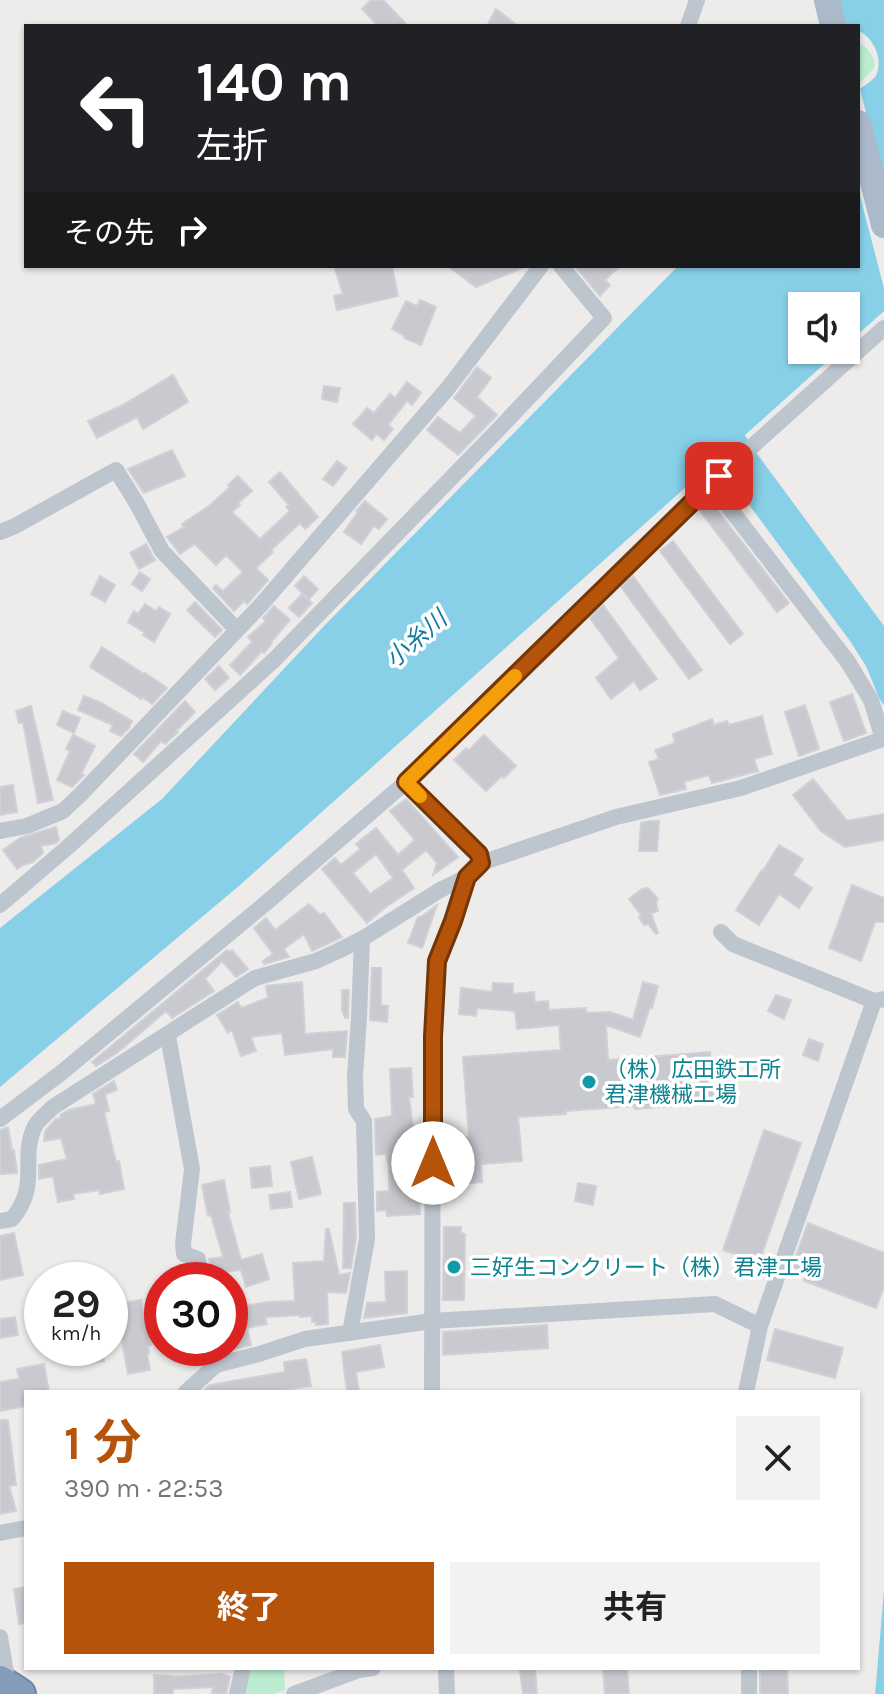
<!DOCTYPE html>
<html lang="ja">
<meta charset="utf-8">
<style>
body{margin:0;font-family:Karla,"Noto Sans JP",sans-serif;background:#f2f2f2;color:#222;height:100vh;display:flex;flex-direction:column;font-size:30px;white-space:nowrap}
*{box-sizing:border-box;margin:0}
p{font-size:26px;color:#767676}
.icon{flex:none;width:44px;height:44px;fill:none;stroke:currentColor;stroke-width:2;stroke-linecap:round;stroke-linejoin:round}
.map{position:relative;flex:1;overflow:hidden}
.details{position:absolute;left:24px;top:1390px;width:836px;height:280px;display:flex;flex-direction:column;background:#fff;border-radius:0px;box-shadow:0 2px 6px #0004}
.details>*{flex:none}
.hud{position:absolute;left:24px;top:24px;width:836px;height:244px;border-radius:0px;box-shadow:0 2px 6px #0004;background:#202124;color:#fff;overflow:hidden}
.fabs{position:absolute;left:788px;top:292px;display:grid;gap:16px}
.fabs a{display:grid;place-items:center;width:72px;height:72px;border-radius:0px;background:#fff;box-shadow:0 2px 6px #0004;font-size:40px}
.speed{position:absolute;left:24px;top:1262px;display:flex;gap:16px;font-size:40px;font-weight:700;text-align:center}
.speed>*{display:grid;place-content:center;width:104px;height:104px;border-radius:50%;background:#fff;box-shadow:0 2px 6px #0004;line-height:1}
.speed small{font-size:20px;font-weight:400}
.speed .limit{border:12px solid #d22;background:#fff;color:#111}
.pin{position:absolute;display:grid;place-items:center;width:68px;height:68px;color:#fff;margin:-34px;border-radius:16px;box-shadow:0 4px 12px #0006}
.me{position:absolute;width:88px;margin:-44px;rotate:0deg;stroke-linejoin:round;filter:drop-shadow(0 0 6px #0008)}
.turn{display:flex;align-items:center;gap:28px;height:168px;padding:0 40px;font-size:36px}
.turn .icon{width:104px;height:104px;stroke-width:2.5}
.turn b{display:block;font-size:56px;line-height:68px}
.then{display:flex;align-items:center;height:76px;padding:0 40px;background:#0003;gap:16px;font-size:30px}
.round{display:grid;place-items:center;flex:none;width:84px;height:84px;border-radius:0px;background:#f2f2f2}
.summary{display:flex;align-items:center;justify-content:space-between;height:136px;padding:0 40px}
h1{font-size:48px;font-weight:700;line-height:60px;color:#b45309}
.primary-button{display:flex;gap:16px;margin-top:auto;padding:16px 40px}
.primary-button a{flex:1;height:92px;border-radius:0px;background:#b45309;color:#fff;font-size:32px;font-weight:700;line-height:92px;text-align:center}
.primary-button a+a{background:#f2f2f2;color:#222}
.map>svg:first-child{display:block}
</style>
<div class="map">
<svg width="884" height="1694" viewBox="0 0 884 1694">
<rect width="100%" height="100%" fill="#eeebeb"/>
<!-- green -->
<g fill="#baeccf">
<path d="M858,42C868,48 873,54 875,66L869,74L858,84Z"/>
<polygon points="249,1668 284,1668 285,1690 273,1694 244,1694"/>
</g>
<!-- water -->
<g fill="#88d0e8">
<path d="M837,0H884V184L860,89C865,85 872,81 876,76C884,58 873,38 858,30V26H851L843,22Z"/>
<polygon points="858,188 884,288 884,311 846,345 846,306 802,306 802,350 840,350 745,435 749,442 721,468 714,462 240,885 0,1087 0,928 162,799 325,625 678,266 858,266"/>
<polygon points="755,451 884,626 884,705 880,700 866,666 850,641 727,475"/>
<polygon points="884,1590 884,1694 875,1694 876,1684"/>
</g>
<!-- pier -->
<polygon fill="#eeebeb" points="858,184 862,186 884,272 884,288"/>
<!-- building -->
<g fill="#c8cad0" stroke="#cfd1d7" stroke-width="2" fill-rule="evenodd">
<polygon points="371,0 383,0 408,26 378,26 362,9"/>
<polygon points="496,9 518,26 487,26"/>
<polygon points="334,266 392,266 398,296 337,310 334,296 343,294"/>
<polygon points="448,266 527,266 476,287"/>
<polygon points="575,266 620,266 605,280 610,285 600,296"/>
<polygon points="420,300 436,307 421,345 404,338 405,336 392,329 406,301 417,306"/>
<polygon points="477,367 491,378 477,397 497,415 458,455 427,430 438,417 460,433 476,416 454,398"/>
<polygon points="173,375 188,402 143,429 137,417 97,438 88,421 121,406"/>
<polygon points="407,382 421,393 412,405 407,401 388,425 393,429 384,440 376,434 372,440 353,424 367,408 374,413 390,394 395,398"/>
<polygon points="324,386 340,388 337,402 322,399"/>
<polygon points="172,450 185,476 144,493 128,469"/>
<polygon points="337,461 347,468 333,486 323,479"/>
<polygon points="280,472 318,517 305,529 300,523 271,550 273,552 256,568 268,580 247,604 244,601 234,611 213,588 216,585 223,591 243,572 226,555 216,565 195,544 180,554 167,537 184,527 182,524 209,506 230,487 228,485 238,476 252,491 238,503 240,505 232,512 260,539 290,511 286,507 289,505 269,482"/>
<polygon points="365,501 387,519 379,529 374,526 361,544 344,532 358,512 356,511"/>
<polygon points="711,502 789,603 777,612 700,511"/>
<polygon points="673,541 743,634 730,644 660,551"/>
<polygon points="146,544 155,560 139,569 130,553"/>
<polygon points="140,572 150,579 142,591 132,584"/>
<polygon points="100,576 115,585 105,602 91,594"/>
<polygon points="304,576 318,589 309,599 295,586"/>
<polygon points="633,576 702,670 689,679 621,587"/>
<polygon points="302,594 312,603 299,617 289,608"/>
<polygon points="195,602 222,630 215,637 187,610"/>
<polygon points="145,604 156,611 159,607 170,614 154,642 143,635 145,633 128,622 134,611 138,614"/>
<polygon points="603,605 657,679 640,690 634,681 611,699 596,678 619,658 590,618"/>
<polygon points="274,606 290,620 271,642 272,643 264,653 262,651 240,675 230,665 252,642 248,637 266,621 263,618"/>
<polygon points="102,647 144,674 145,673 167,688 152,704 142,697 141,699 90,667"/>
<polygon points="219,666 229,678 215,690 205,679"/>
<polygon points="852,694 866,733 844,741 830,702"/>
<polygon points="84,696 101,703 132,721 129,728 121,736 110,731 113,725 78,710"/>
<polygon points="185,701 195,712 177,730 178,732 165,744 161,741 143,762 134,754"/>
<polygon points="805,705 819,749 799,756 785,712"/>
<polygon points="31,706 53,800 38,803 23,722 19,723 16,711"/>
<polygon points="63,711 80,718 74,733 57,725"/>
<polygon points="762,716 772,754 754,759 758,771 712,783 709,775 684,782 686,789 660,795 649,762 659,759 655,750 675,743 673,734 712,719 714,725 727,721 729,725"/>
<polygon points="73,735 95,746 81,774 84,775 72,787 57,780 70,751 66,749"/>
<polygon points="484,735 516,766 504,778 502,776 486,791 454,760 466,748 469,750"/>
<polygon points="813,779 847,821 884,814 884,840 845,847 821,831 793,795"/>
<polygon points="13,785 17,812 0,815 0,787"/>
<path d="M406,799L458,857L433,875L437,863L426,850L402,870L414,888L383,909L367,923L322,869L335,858L341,865L360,849L356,844L376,828L398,855L415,840L390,811ZM376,854L393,878L370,894L353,873Z"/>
<polygon points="649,821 659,821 657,851 639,851 641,823"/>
<polygon points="56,827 59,840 56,843 41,846 43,853 33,862 23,865 17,869 3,850 20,838"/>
<polygon points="779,845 803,859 793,875 812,888 799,908 779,894 759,925 736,910 762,870 763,871"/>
<polygon points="852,885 884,898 884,922 875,922 861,961 829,948"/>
<polygon points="648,888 658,899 656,903 658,911 651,913 658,933 656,934 648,924 644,925 639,917 641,915 629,899 642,889"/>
<polygon points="309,904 320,915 324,913 342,937 312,951 304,934 284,949 289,957 264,964 263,961 273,954 254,928 266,918 275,930"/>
<polygon points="437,905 422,948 408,943 418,917 421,917"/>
<polygon points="227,950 230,952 232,950 248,969 236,977 222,961 205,979 214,991 172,1018 166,1011 117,1053 96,1066 92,1062"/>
<polygon points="372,968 381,968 381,1005 388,1006 387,1022 370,1020"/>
<polygon points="302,982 305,1034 347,1031 345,1057 333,1057 333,1049 285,1055 282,1033 251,1037 256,1051 241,1056 232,1030 228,1033 217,1015 238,1002 241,1008 268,998 266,986"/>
<polygon points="643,982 658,986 652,1008 650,1007 640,1037 606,1025 608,1060 710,1052 714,1103 635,1109 635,1106 566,1111 566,1114 518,1117 522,1161 481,1164 482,1182 444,1185 444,1140 469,1137 463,1057 561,1050 559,1025 517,1029 515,1011 477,1008 476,1016 459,1014 461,988 492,992 493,983 513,984 513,994 534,992 535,1002 548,1001 549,1010 586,1008 586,1013 610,1012 633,1020"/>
<polygon points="342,990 349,990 348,1018 345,1018 342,1010"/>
<polygon points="776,995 791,1000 784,1019 768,1011"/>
<polygon points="809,1039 823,1044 818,1061 803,1055"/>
<polygon points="411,1068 413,1097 409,1097 414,1135 411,1136 414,1168 415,1198 419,1198 420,1214 387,1216 386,1210 377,1211 377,1192 389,1191 389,1168 386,1154 376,1155 375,1119 392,1116 390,1069"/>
<polygon points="114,1081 117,1090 105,1094 109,1111 104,1112 116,1162 119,1161 124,1189 100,1194 100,1190 73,1194 74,1199 58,1202 53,1176 39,1179 39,1165 67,1159 61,1138 44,1141 45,1131 56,1119 61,1118 60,1115 69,1110 96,1104 93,1094"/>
<polygon points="8,1127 12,1150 14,1150 17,1173 0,1174 0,1130"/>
<polygon points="764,1130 801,1143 759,1262 723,1250"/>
<polygon points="312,1157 321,1194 299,1199 291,1162"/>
<polygon points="270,1166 272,1186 252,1188 250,1168"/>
<polygon points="224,1180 230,1212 228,1212 241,1260 262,1254 269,1279 246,1287 241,1270 212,1273 209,1259 223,1257 211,1215 208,1216 202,1185"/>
<polygon points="578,1183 596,1186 593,1205 575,1201"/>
<polygon points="290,1192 292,1207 271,1209 269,1195"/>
<polygon points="344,1203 355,1203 356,1238 351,1268 343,1268"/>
<polygon points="808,1223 884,1253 884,1287 876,1308 804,1281 807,1272 792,1267"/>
<polygon points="444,1227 461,1227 461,1233 465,1234 464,1300 443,1300"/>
<polygon points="326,1229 329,1229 339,1275 350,1273 346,1293 327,1292 328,1324 316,1325 316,1322 312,1322 312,1316 300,1317 300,1315 265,1317 267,1324 247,1328 251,1345 230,1350 230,1309 267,1302 295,1301 293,1263 324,1261"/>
<polygon points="14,1233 23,1275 0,1280 0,1236"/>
<polygon points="407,1271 407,1313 364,1318 367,1303 386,1302 385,1272"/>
<polygon points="141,1300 145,1328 148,1327 151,1345 148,1346 149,1353 147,1354 150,1370 128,1374 115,1304"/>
<polygon points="15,1317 18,1335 0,1338 0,1319"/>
<polygon points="547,1325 548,1348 443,1355 443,1332"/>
<polygon points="775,1329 843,1348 835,1378 767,1360"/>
<polygon points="380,1345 384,1367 356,1372 359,1392 347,1392 342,1352"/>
<polygon points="90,1348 102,1348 104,1361 91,1363"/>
<polygon points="306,1359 311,1386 271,1392 206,1392 205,1389 210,1385 285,1372 284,1362"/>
<polygon points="44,1364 49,1392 26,1392 26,1406 0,1411 0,1382 19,1379 17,1369"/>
<polygon points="0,1420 8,1420 16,1485 9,1486 16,1511 0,1514"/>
<polygon points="26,1587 26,1623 19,1624 14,1589"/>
<polygon points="603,1668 627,1668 629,1694 605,1694"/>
<polygon points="760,1668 787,1668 788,1694 760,1694"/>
<polygon points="535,1669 537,1694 523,1694 520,1670"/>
<polygon points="221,1674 230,1677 226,1694 212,1694 213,1687 173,1689 173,1694 154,1694 154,1675 173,1676 173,1677"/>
</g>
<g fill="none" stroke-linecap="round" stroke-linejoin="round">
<!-- highway casing -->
<g stroke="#6f87a5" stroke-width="34">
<polyline id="highway" points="0,1681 20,1694"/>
</g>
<!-- street -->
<g stroke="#bdc5ce" stroke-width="16">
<polyline points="688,26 697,0"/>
<polyline points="0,532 15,526 116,470 136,502 162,551 237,630"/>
<polyline points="406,782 479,854 481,863"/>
<polyline points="0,831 27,826 63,811 81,794 260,606 448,388 541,266"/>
<polyline points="0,905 69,846 274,660 496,432 604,318 561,266"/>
<polyline points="721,932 733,944 874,1001"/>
<polyline points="168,1036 192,1169 183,1244 184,1254 198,1259 202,1280"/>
<polyline points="0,1119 61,1073 266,903 406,782 719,476 884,328"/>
<path d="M0,1221L12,1219C41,1184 19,1158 35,1126C39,1119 47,1113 53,1107L255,978L316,961L338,951L362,939L440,890L467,877L481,863L616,817L741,788L883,739L871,700L848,662L711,484"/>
<polyline points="350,1333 367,1239 364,1121 356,1109 355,1077 359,1017 362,939"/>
<polyline points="213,1348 216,1365"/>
<polyline points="186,1392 216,1365 259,1354 305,1339 432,1321 715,1304 760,1326"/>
<polyline points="432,1392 433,1037 437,961 453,921 467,877"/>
<polyline points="746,1392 760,1326 874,1001 884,999"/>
<polyline points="0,1533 26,1528"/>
<polyline points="0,1637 8,1685"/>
<polyline points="446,1668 447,1694"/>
<polyline points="749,1668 749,1694"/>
<polyline points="237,1694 243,1668"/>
<polyline points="294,1694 359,1670 373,1668"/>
</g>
<!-- primary -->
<g stroke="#abbaca" stroke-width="26">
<polyline points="827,0 833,26"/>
<polyline points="858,123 884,225"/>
</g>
<!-- highway -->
<use href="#highway" stroke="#849cb9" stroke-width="30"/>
</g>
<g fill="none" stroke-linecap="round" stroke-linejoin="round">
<!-- route casing -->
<g stroke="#753606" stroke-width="20">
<polyline id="route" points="433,1163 433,1037 437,961 453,921 467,877 481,863 479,854 406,782 719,476"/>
</g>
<!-- route -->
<use href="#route" stroke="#b45309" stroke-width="14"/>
<!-- slow -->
<polyline stroke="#f59e0b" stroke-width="14" points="420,796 406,782 515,676"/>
</g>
<!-- markers -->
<g fill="#0f9aa8" stroke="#fff" stroke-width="3">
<circle cx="589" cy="1082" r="8"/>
<circle cx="454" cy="1267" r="8"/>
</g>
<g text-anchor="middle" stroke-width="7" stroke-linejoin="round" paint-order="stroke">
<!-- culture labels -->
<g font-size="22" fill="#0d838f" stroke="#fff" text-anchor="start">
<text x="605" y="1077">（株）広田鉄工所<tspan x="605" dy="25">君津機械工場</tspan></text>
<text x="470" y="1275">三好生コンクリート（株）君津工場</text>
</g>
<!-- water labels -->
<g font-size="24" font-style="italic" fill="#117c9f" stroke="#fff">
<text transform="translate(416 639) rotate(-41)" y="8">小糸川</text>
</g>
</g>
</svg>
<div class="fabs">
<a><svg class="icon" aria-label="sound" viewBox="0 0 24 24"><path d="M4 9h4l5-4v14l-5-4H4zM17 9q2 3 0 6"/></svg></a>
</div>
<div class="speed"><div>29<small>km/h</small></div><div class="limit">30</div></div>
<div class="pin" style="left:719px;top:476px;background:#d93025"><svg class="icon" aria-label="arrive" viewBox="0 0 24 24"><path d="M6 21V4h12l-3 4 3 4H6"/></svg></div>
<svg class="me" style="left:433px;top:1163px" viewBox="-20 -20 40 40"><circle r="19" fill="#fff"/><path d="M0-13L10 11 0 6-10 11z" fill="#b45309"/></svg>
<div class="hud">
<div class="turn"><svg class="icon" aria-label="left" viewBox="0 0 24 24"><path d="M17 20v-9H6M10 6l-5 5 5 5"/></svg><div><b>140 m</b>左折</div></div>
<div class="then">その先<svg class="icon" aria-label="right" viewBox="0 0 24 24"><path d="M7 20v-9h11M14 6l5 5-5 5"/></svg></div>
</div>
<section class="details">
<div class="summary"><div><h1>1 分</h1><p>390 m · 22:53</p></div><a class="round"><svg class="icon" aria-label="close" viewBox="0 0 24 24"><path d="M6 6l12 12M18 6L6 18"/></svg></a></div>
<div class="primary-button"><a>終了</a><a>共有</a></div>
</section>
</div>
